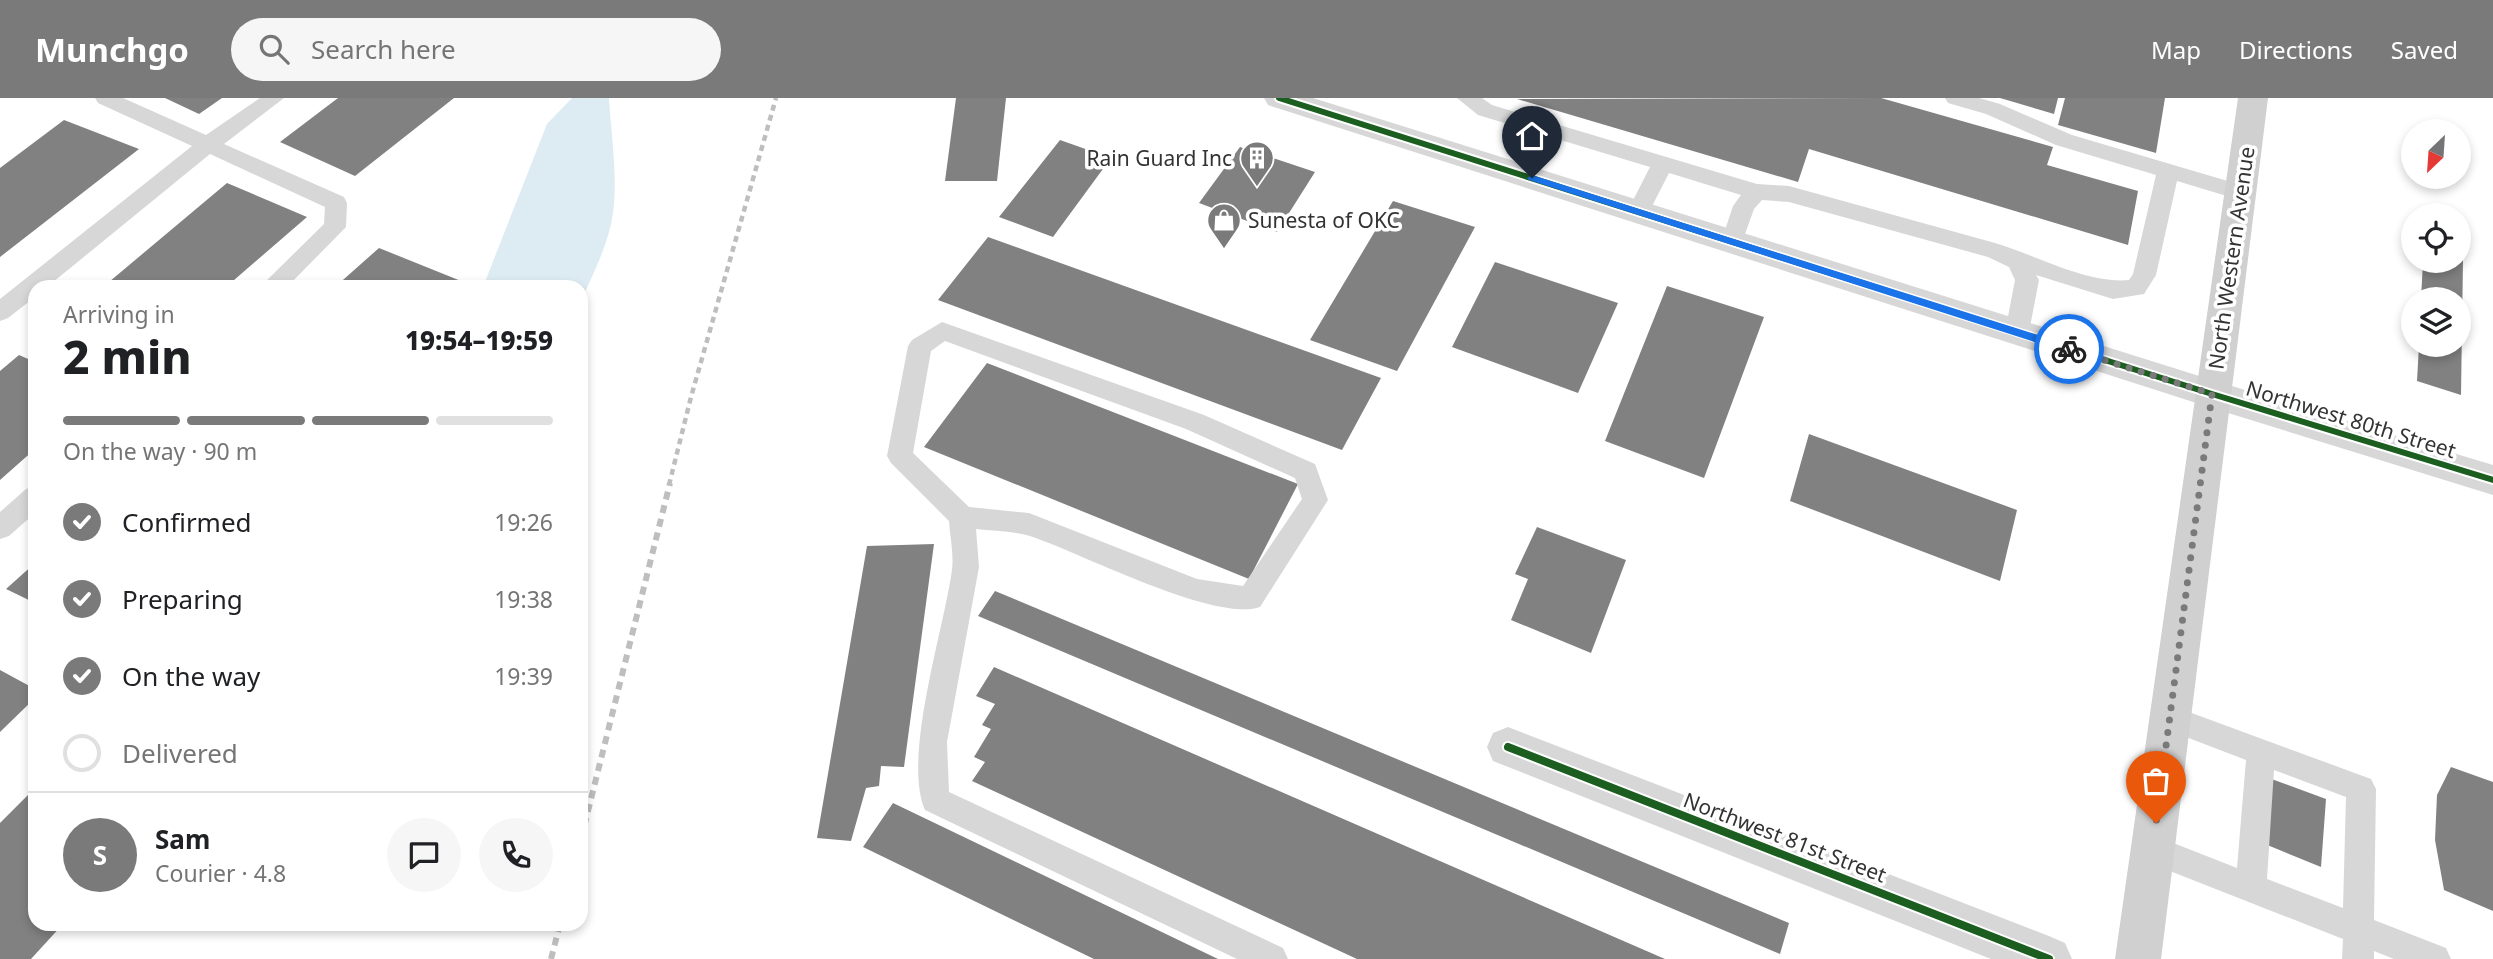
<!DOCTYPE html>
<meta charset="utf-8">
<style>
body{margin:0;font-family:"Noto Sans",sans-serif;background:#f6f6f6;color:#202124;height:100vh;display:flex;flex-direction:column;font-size:26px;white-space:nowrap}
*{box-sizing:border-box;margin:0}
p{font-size:23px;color:#757577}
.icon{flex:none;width:38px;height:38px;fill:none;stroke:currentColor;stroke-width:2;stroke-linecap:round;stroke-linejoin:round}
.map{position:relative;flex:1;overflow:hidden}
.drawer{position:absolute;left:28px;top:182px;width:560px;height:651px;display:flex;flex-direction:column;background:#fff;border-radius:21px;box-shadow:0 4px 10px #0003}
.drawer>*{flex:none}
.needle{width:46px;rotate:205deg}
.buttons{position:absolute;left:2401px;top:21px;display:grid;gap:14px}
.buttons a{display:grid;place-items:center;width:70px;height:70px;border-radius:50%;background:#fff;box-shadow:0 4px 10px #0003;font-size:35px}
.pin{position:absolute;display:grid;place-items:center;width:60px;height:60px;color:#fff;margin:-72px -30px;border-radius:50% 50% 50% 0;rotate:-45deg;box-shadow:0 0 7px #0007}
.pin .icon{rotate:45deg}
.courier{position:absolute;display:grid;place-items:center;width:70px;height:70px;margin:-35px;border:5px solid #1a73e8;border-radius:50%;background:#fff;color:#222;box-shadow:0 2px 9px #0007}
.summary em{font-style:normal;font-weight:800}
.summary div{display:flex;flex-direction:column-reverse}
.summary{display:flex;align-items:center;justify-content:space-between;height:119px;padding:0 35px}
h1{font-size:46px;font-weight:800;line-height:52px}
.bar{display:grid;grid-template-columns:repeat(4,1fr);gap:10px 7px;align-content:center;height:84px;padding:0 35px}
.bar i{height:9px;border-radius:5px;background:#e0e0e0}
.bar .current{background:#7a7a7a}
.bar p{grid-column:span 4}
.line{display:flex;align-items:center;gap:18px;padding:0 35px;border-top:2px solid #e0e0e0}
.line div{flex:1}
.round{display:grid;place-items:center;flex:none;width:74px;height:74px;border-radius:37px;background:#f6f6f6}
ol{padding:0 35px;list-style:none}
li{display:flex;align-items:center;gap:21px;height:77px}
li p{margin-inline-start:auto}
li .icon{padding:7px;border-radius:50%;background:#7a7a7a;color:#fff;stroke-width:4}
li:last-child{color:#757577}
li i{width:38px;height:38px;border:4px solid #e0e0e0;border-radius:50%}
header{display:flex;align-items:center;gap:42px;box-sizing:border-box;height:98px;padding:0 35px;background:#7a7a7a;color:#fff}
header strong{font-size:33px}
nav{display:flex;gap:38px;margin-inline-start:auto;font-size:24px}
.search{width:490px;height:63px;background:#f6f6f6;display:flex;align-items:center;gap:18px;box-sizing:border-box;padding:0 24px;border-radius:38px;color:#757577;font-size:26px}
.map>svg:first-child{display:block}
.water{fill:#ddebf3}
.building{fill:#818181}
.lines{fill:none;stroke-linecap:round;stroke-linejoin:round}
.service{fill:#d7d7d7;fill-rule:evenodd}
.minor{fill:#d7d7d7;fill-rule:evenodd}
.secondary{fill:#d0d0d0;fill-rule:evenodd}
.rail-far1{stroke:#bebebe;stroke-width:4.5;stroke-dasharray:6 4.5;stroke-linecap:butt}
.rail{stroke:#bebebe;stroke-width:6;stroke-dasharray:8 6;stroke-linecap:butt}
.cycleway-far1-casing{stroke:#fff;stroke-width:10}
.cycleway-casing{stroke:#fff;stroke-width:12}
.cycleway-far1{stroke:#1b5e20;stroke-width:6}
.cycleway{stroke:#1b5e20;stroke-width:8}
.route{fill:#1a73e8}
.done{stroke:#7a7a7a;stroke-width:7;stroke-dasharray:0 12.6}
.labels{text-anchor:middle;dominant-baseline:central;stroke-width:7;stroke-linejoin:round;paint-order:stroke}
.poi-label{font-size:21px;fill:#333;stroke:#fff;text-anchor:end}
.street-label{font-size:21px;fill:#333;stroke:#fff}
</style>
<header>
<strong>Munchgo</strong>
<div class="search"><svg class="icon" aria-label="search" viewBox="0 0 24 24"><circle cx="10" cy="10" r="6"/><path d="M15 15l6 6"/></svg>Search here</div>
<nav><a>Map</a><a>Directions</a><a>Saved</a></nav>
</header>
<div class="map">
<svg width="2493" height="861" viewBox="0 0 2493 861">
<rect width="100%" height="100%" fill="#fff"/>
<!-- water -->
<path class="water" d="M572,0H609C611,37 618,78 613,115C609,145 593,176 581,203V189H483L547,26Z"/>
<!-- building -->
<path class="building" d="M165,0H222L199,16Z
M338,0H454L355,78L280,44Z
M956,0H1006L997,83H945Z
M1881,0L2053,49L2047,67L2138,93L2128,147L1809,51L1798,84L1517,1Z
M2000,0H2058L2054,16Z
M2065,0H2165L2156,55L2058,27Z
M64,22L139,51L0,159V70Z
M1060,42L1111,60L1053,139L999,119Z
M1240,49L1315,74L1277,134L1199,105Z
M227,85L307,119L226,189H103Z
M1393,103L1475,129L1397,273L1310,242Z
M988,139L1381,280L1342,352L938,202Z
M379,150L461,183L456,189H335Z
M2459,161L2463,162L2461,297L2417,283L2419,247H2459V201H2421L2423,163Z
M1495,164L1618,205L1578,295L1452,249Z
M1667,188L1764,219L1704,380L1605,343Z
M19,257L35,264V351L0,382V273Z
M987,265L1298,386L1249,481L924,349Z
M1809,336L2017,412L2000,483L1790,403Z
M1537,429L1626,462L1591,555L1511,522L1528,481L1515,476Z
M934,446L904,669L881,668L879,688L866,690L851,743L817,740L867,448Z
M35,465V505L6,491Z
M995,493L1789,825L1780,856L978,518Z
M994,569L1665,861H1357L972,683L985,664L974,659L991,631L982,627L995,606L976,598Z
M0,572L35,591V600L0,634Z
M2451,669L2493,684V813L2444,792L2435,742L2437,697Z
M2266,679L2326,701L2321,769L2260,744Z
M35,690V826H63L31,861H0V725Z
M893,705L1218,861H1094L863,749Z"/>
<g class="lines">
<!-- service -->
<path class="service" d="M95,0H123L206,37L260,0H284L224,46L344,99L347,105L346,129L287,189H260L324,126L325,109L210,56L47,189H35V199L8,220L0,223V201L192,48L98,5Z
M1457,0H1482L1492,7L1757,86L1789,88L1995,145C2036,157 2086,186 2129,182L2133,176L2156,77L2056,47L1986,16L1948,5L1945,0H1979L2000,6L2072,37L2248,89L2251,94L2248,99L2240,102L2177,83L2156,177L2144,196L2113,201L2036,177L2039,182L2029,234L2025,240L2017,243L2009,240L2005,234L2015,182L2009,169L1988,159L1789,104L1762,102L1754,111L1740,150L1732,152L1724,150L1721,144L1733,108L1741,97L1669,75L1646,120L1638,122L1630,120L1627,114L1650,69L1478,17Z
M942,224L1204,317L1315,366L1328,402L1260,509C1215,525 1079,454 1030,438C1013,433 993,433 976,431L979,469L947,644L949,694L1283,850L1288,861H1237L925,712C902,660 944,531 952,472C954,456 950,439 949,423L891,365L887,358L908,248L912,242ZM945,243L1186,331L1295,380L1302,401L1243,488L1197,481L1029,415L969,409L913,355L931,253Z
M35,388V415L9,438L0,441V414L26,391Z
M2170,607L2371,681L2376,691L2374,822L2446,850L2451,861H2394L2374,853V861H2342L2343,841L2142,762L2138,752L2142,742L2153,737L2237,770L2246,662L2160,629L2156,620L2160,611ZM2274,672L2346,699L2343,810L2267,781Z"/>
<!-- minor -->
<path class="minor" d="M1264,0H1313L2212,282L2493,367V397L2212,310L1268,7Z
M1508,629L2049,838L2065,845L2072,861H1991L1493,663L1487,649L1493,635Z"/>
<!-- secondary -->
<path class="secondary" d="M2238,0H2268L2161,861H2115Z"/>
<!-- rail-far1 -->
<path class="rail-far1" d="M669,387L691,299L776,0"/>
<!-- rail -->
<path class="rail" d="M581,741L670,385
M551,861L560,826"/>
<!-- cycleway-far1 casing -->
<g class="cycleway-far1-casing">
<path id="cycleway-far1" d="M1279,0L2212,296L2493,382"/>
</g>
<!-- cycleway casing -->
<g class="cycleway-casing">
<path id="cycleway" d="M1508,649L2049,861"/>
</g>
<!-- cycleway-far1 -->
<use href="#cycleway-far1" class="cycleway-far1"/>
<!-- cycleway -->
<use href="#cycleway" class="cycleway"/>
</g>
<!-- route -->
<path class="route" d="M1532,77L2073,248L2074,251L2069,255L1529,82L1527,80Z"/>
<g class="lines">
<!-- done -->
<path class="done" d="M2069,251L2212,296L2156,725"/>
</g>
<!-- icons -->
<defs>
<g id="building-pin" transform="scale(1.75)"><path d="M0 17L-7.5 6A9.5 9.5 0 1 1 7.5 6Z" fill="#7a7a7a" stroke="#fff"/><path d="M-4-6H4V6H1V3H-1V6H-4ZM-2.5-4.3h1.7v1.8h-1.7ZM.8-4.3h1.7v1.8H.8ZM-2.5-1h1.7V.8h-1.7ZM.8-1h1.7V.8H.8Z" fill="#fff"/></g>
<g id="shop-pin" transform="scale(1.75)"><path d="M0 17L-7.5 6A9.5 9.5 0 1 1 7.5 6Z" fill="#7a7a7a" stroke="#fff"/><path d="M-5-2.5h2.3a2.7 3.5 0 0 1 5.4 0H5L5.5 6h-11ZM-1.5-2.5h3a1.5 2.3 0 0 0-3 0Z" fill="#fff"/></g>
</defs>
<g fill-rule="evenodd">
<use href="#building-pin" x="1257" y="60"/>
<use href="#shop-pin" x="1224" y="122"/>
</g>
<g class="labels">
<!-- poi labels -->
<g class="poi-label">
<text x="1232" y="60">Rain Guard Inc</text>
<text x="1248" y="122" text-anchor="start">Sunesta of OKC</text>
</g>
<!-- street labels -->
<g class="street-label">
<text transform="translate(2231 160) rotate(-82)">North Western Avenue</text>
<text transform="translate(2351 321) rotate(17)">Northwest 80th Street</text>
<text transform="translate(1785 739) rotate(21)">Northwest 81st Street</text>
</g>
</g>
</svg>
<div class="buttons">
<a><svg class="needle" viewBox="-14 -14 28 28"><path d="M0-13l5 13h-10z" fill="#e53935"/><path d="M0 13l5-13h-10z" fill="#757577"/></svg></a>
<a><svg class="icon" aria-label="locate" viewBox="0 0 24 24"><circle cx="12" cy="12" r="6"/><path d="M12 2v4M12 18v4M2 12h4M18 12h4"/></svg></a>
<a><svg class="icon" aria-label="layers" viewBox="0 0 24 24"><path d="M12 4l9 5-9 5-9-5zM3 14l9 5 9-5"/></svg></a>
</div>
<div class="pin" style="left:2156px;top:725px;background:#ea580c"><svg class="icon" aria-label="bag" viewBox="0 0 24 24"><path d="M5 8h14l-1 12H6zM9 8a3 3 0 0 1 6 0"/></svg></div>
<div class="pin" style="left:1532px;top:80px;background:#1f2937"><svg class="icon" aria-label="home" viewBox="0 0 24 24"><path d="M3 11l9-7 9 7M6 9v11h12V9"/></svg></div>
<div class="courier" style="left:2069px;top:251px"><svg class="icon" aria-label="bike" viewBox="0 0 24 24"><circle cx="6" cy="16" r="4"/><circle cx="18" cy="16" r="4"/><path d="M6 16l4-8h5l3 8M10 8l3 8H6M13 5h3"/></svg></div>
<section class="drawer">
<div class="summary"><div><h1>2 min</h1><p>Arriving in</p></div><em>19:54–19:59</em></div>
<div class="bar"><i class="current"></i><i class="current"></i><i class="current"></i><i></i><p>On the way · 90 m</p></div>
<ol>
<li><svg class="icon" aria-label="check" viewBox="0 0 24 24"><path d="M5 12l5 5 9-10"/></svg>Confirmed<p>19:26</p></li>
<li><svg class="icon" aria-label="check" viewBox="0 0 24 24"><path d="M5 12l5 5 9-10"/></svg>Preparing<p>19:38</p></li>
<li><svg class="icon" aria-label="check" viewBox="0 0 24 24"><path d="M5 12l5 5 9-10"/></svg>On the way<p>19:39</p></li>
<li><i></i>Delivered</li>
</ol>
<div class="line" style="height:126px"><b class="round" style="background:#7a7a7a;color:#fff">S</b><div><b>Sam</b><p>Courier · 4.8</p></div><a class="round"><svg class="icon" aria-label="chat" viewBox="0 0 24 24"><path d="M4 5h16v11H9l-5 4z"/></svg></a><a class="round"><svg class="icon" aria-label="phone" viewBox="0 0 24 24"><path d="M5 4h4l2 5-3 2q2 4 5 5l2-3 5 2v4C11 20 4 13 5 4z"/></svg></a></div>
</section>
</div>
